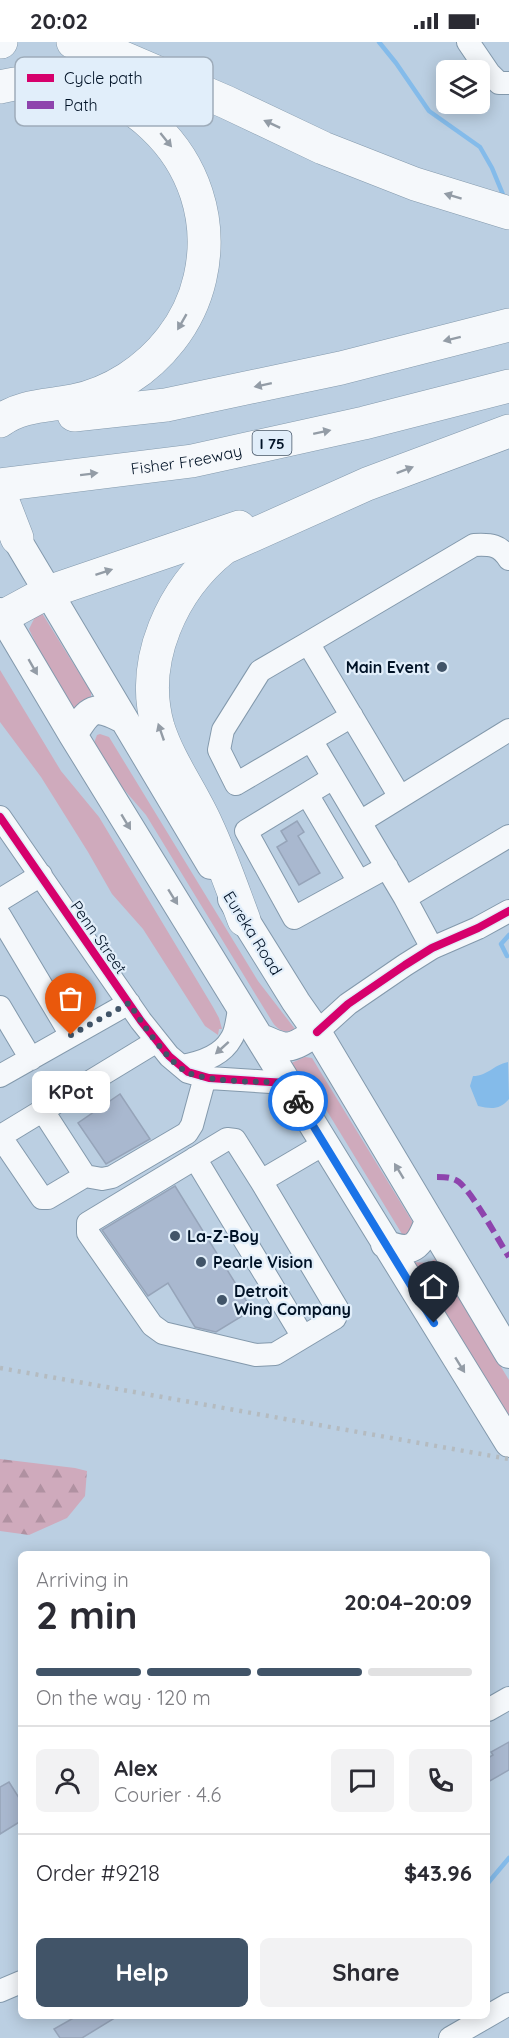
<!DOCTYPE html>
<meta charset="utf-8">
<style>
body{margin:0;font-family:Quicksand,sans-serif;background:#f2f2f3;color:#2b2b33;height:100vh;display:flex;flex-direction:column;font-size:22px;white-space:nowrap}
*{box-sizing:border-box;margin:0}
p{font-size:20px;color:#7c7c81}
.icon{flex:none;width:33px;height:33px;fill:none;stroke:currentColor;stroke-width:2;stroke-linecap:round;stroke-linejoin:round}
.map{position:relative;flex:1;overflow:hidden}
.sheet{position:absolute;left:18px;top:1509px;width:472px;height:468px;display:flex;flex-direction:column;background:#fff;border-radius:9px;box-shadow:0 3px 15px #0003}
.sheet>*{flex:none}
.controls{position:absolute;left:436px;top:18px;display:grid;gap:12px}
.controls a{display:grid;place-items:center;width:54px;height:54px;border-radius:9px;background:#fff;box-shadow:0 3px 15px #0003;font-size:30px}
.pin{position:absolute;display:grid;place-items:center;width:51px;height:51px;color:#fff;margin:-62px -26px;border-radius:50% 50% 50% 0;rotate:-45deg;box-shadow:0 0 6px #0007}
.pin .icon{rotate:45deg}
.courier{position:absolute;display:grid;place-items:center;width:60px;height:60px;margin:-30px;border:4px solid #1a73e8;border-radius:50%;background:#fff;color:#222;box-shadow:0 2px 8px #0007}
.bubble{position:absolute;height:42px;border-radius:9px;background:#fff;box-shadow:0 3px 15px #0003;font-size:20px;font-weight:700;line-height:42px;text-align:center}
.head em{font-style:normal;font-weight:700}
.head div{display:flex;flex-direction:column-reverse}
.head{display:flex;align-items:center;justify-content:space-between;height:102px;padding:0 18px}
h1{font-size:39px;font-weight:700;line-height:45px}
.bar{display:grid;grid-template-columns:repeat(4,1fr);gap:9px 6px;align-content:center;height:72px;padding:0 18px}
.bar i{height:8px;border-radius:4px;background:#e1e1e2}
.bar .selected{background:#415468}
.bar p{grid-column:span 4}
.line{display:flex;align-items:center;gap:15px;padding:0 18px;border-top:2px solid #e1e1e2}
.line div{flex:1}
.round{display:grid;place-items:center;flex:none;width:63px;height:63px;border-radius:9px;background:#f2f2f3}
.cta{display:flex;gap:12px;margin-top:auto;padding:12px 18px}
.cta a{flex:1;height:69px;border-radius:9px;background:#415468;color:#fff;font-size:24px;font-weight:700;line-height:69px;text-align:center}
.cta a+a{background:#f2f2f3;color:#2b2b33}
.status{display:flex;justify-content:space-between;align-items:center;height:42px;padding:0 30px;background:#fff;direction:ltr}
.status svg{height:16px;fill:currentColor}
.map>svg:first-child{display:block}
.green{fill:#cfaabc}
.forest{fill:url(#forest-firs)}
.water{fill:#84bbea}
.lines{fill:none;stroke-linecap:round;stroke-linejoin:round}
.stream{stroke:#84bbea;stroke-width:4.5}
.building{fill:#a9b8cf;stroke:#96a4b9;stroke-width:1.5}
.minor-casing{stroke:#8399ac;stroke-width:24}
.major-casing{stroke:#8399ac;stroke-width:30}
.highway-casing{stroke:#8399ac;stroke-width:34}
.minor{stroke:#f5f8fb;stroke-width:22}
.major{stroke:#f5f8fb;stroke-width:28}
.highway{stroke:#f5f8fb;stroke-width:33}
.rail{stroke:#b4bbc0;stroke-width:4.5;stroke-dasharray:3 6;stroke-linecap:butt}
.quiet{stroke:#8e44ad;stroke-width:6;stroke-dasharray:12 6;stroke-linecap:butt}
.cycleway-casing{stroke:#e1eefa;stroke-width:11}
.cycleway{stroke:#d6006c;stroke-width:8}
.oneway{fill:#939ca6}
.done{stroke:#415468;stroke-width:6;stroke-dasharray:0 10.8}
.route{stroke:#1a73e8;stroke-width:8}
.poi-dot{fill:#415468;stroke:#e1eefa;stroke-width:2}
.labels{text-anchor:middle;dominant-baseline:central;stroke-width:4.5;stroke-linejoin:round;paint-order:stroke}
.shield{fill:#e1eefa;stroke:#445466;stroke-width:1.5}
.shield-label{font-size:15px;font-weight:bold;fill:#001226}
.street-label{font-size:16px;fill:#001226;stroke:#e1eefa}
.poi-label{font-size:16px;font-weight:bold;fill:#001226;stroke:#e1eefa;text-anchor:start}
.key{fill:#e1eefa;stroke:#9eacba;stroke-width:1.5}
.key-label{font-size:16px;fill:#001226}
</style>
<div class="status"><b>20:02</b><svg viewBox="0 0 49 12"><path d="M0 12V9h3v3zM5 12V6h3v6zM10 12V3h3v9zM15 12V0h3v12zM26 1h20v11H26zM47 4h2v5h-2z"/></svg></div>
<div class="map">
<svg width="509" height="1996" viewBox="0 0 509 1996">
<defs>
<pattern id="forest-firs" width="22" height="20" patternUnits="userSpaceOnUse" patternTransform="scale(1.5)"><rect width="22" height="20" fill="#cfaabc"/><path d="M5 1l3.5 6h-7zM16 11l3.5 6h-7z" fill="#b091a1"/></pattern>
</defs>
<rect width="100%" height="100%" fill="#bbcfe2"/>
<!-- green -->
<path class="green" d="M40,568L91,650V655L82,659L76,666L73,667L48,627L29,587L38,569Z
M0,628L61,729L99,775L213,965L219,976L222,987H219L218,993L205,984L143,887L112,852L88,810L41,735L0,680Z
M100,692L109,695L258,939L295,987C286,992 279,989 273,981L146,773L114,736L94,701L97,693Z
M305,1015L312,1016L415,1184L416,1189L404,1194L402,1192L319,1056L289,1022Z
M435,1217L509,1338V1377L413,1220L428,1221Z"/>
<!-- forest -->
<path class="forest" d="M0,1417L75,1426L87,1429L85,1454L67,1476L29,1493L0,1489Z"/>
<!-- water -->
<path class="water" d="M508,1020L509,1057C500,1068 491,1067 478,1064L470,1044L473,1034C488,1034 493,1023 508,1020Z"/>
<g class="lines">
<!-- stream -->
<path class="stream" d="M379,0L396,21L429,69L480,105L492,126L504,155
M507,914L501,902L509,893
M488,1841L509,1816"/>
</g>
<!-- building -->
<path class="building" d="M297,779L304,790L298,794L320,831L299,843L277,805L287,799L281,789Z
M120,1052L150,1097L106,1122L78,1081Z
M175,1144L252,1268L216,1290L195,1285L168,1241L148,1254L102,1188Z
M509,1700V1728L488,1740V1716L493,1713L491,1710Z
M9,1740L21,1759V1779L0,1792V1745Z
M77,1974H118L82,1996H60L54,1987Z"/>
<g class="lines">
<!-- minor casing -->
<g class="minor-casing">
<path id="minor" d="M468,0L489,31L499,41H509
M308,601L260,629L223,688L219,708L236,742L352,674
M311,698L405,856L432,906
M333,736L246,789L294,876L387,825
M307,752L359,840
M400,755L308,601L474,503C491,502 500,503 509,517
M0,775L141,979L169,1014L188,1030L209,1036L287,1041
M360,780L509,688
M405,856L509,794
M0,858L41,833
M0,874L71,993
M0,965L31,1017
M317,990L348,962L405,923L432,906L478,886L509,869
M157,999L4,1092L2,1097L42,1156H48L85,1134L102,1137L112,1135L187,1091L192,1083L205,1035
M181,1024C199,1021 221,1015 231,997C237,989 237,974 240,964
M0,1034L129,961
M43,1069L85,1134
M195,1116L303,1295
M261,1139L338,1268L335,1276L275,1312L256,1313L163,1291L152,1283L88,1191V1181L227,1097L235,1098L261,1139L324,1102
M488,1668L509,1656
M0,1949L21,1940
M450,1996L509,1962"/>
</g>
<!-- major casing -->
<g class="major-casing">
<path id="major" d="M4,476L211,823
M0,570L73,693L509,1401
M73,693C90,666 93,662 123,677
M232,857L296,960L317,990L509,1312
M259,995C289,1009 289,1008 317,990
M385,1202C413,1213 419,1205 429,1179"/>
</g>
<!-- highway casing -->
<g class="highway-casing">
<g id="highway">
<path d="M0,0H1"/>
<path d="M73,0L98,5L226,60L323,106L415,142L509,171"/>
<path d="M0,45C116,15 227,117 200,236C195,258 185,279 171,297C147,328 112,351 73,359C48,364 21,363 0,379"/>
<path d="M74,373L166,363L341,326L509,283"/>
<path id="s1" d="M0,443L192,419L364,381L509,344"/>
<path d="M0,452L17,496"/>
<path d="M0,576L48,550L239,485"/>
<path d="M244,878C232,846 221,814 207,784C192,750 169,720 158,685C139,619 172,547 224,506L367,442L509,389"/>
</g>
</g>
<!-- minor -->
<use href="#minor" class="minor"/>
<!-- major -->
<use href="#major" class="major"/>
<!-- highway -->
<use href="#highway" class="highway"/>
<!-- rail -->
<path class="rail" d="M0,1326L509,1417"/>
<!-- quiet -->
<path class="quiet" d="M437,1135C445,1135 452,1135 459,1140C474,1153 497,1196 509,1215"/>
<!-- cycleway casing -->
<g class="cycleway-casing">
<path id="cycleway" d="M0,775L141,979L169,1014L188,1030L209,1036L287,1041
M317,990L348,962L405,923L432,906L478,886L509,869"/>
</g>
<!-- cycleway -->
<use href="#cycleway" class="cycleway"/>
</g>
<!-- one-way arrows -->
<defs><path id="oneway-solid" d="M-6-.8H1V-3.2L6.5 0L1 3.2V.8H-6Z" transform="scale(1.5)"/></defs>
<g class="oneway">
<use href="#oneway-solid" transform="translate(272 82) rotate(-155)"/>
<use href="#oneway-solid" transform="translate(166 98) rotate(51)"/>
<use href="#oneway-solid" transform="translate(453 154) rotate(-163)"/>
<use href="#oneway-solid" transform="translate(182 280) rotate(120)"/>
<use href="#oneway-solid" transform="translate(452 297) rotate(166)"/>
<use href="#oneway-solid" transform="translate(263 343) rotate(168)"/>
<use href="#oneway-solid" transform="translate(322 390) rotate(-12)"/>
<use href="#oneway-solid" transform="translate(405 428) rotate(-21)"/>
<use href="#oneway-solid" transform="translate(89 432) rotate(-7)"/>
<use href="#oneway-solid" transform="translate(104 530) rotate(-18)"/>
<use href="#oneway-solid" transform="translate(33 625) rotate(60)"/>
<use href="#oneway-solid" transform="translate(161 690) rotate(-109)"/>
<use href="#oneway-solid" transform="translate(126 780) rotate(59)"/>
<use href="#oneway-solid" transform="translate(173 855) rotate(58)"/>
<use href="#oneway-solid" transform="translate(222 1006) rotate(138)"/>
<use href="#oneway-solid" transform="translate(399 1129) rotate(-121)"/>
<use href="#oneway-solid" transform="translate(460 1323) rotate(58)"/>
</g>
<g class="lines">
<!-- done -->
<path class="done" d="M71,993L129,961C141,979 169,1023 189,1031C214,1041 259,1039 287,1041L298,1059"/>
<!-- route -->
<path class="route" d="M298,1059L434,1281"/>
</g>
<!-- markers -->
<g class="poi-dot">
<circle cx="442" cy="625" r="6"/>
<circle cx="175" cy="1194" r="6"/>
<circle cx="201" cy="1220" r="6"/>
<circle cx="222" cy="1258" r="6"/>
</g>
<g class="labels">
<!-- shield labels -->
<rect class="shield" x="252.5" y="389" width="39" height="24" rx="4.5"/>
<g class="shield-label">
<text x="272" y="401">I 75</text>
</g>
<!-- street labels -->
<g class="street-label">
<text stroke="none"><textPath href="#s1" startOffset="188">Fisher Freeway</textPath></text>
<text transform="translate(253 891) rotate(58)">Eureka Road</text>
<text transform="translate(99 895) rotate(55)">Penn Street</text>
</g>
<!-- poi labels -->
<g class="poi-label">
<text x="430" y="625" text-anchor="end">Main Event</text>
<text x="187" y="1194">La-Z-Boy</text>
<text x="213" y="1220">Pearle Vision</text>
<text x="234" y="1249">Detroit<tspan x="234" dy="18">Wing Company</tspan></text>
</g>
</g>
<!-- legend -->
<rect x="15" y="15" width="198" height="69" rx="9" class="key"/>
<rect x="27" y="32" width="27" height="8" fill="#d6006c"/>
<rect x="27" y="59" width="27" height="8" fill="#8e44ad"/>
<g class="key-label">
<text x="64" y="42">Cycle path</text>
<text x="64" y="69">Path</text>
</g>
</svg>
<div class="controls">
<a><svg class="icon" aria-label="layers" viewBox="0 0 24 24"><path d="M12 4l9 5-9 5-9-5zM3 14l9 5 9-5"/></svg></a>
</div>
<div class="pin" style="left:71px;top:993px;background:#ea580c"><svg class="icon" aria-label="bag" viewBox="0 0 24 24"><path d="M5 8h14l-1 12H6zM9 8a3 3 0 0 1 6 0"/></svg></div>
<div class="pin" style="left:434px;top:1281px;background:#1f2937"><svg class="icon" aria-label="home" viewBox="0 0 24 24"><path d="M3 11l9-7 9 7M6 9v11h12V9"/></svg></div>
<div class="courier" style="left:298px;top:1059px"><svg class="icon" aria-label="bike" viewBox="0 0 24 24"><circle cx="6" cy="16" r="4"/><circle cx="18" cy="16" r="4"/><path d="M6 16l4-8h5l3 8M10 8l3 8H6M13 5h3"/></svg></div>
<div class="bubble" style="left:32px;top:1029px;width:78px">KPot</div>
<section class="sheet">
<div class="head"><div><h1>2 min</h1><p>Arriving in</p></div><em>20:04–20:09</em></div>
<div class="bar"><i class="selected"></i><i class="selected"></i><i class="selected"></i><i></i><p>On the way · 120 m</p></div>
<div class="line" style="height:108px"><a class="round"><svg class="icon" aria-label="person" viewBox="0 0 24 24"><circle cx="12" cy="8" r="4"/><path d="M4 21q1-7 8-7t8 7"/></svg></a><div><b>Alex</b><p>Courier · 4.6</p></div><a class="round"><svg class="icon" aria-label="chat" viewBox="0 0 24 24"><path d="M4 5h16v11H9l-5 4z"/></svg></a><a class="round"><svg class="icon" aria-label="phone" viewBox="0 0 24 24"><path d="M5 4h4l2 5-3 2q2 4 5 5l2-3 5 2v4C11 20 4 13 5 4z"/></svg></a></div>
<div class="line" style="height:78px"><div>Order #9218</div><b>$43.96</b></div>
<div class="cta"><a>Help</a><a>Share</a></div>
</section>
</div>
